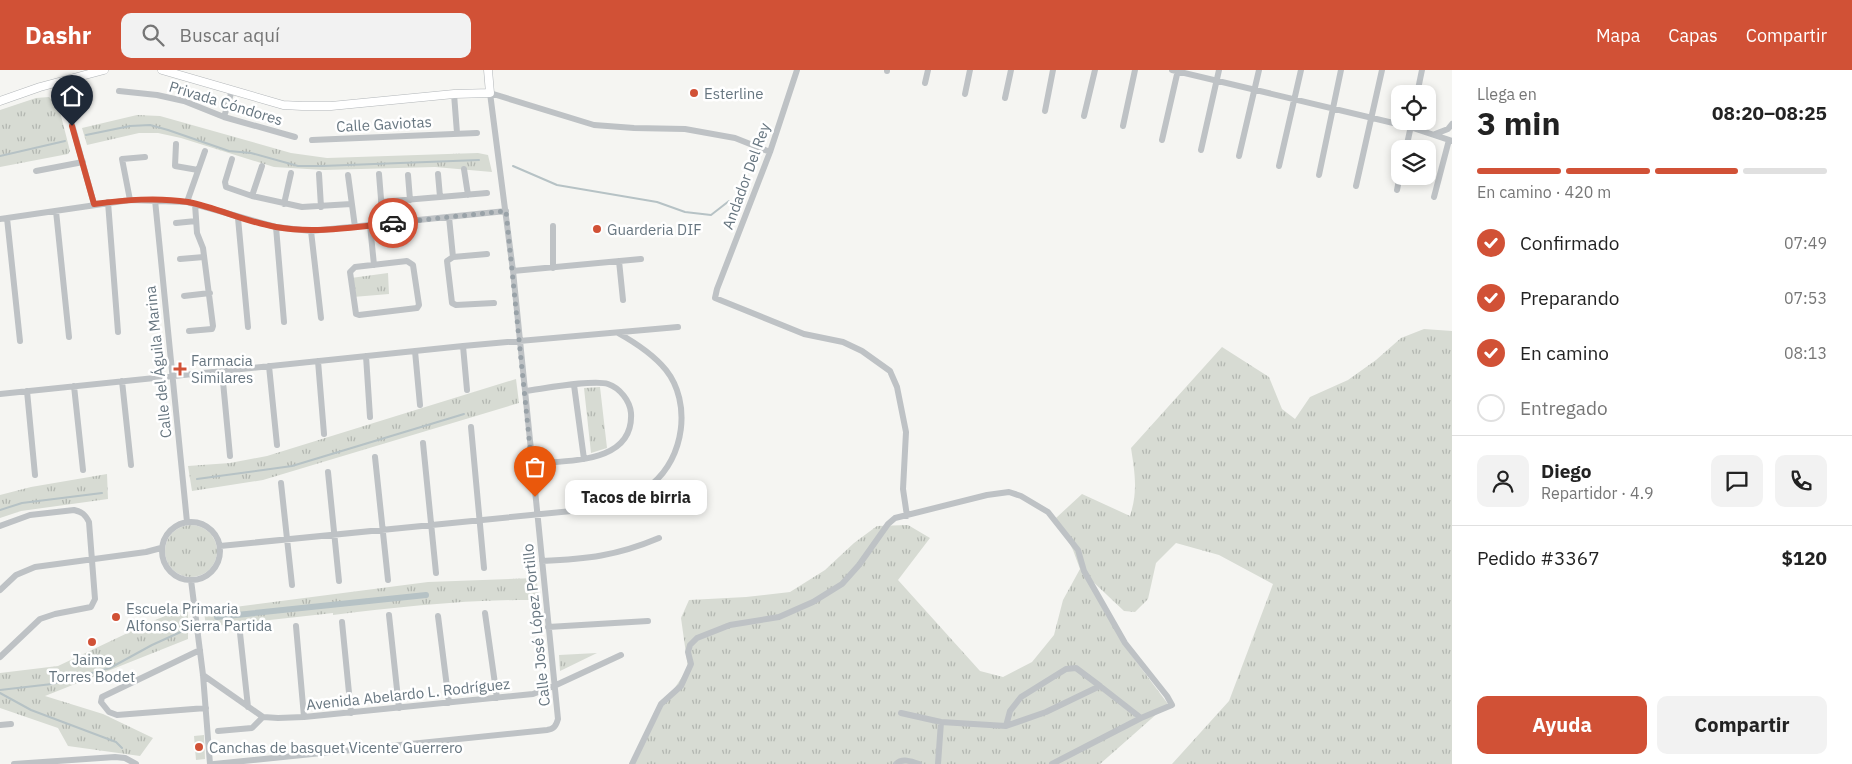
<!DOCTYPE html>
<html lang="es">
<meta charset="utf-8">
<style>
body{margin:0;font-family:"IBM Plex Sans",sans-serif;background:#f2f2f2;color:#222;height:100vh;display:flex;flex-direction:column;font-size:19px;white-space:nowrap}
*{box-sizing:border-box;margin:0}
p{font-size:16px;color:#767676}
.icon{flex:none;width:28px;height:28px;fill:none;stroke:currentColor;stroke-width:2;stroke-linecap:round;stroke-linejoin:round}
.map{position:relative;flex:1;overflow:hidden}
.sheet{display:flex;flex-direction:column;background:#fff;width:400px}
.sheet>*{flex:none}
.fabs{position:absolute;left:1391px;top:15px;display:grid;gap:10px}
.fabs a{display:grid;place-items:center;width:45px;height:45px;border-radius:10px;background:#fff;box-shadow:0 2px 8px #0003;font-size:25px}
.pin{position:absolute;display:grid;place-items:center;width:42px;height:42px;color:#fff;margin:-51px -21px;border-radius:50% 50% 50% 0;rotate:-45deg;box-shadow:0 0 5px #0007}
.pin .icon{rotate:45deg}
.courier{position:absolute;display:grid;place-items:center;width:50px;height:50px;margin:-25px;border:4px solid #d15136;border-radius:50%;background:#fff;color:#222;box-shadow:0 1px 6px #0007}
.bubble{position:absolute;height:35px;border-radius:10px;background:#fff;box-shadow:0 2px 8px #0003;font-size:16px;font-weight:800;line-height:35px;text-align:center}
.overview em{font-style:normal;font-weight:800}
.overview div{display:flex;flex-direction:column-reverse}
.overview{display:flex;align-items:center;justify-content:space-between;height:85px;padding:0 25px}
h1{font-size:32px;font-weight:800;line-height:38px}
.bar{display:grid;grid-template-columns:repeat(4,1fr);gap:8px 5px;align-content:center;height:60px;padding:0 25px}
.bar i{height:6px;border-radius:4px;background:#e0e0e0}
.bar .selected{background:#d15136}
.bar p{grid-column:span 4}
.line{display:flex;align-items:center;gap:12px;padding:0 25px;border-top:1px solid #e0e0e0}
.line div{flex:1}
.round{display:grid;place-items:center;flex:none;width:52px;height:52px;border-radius:10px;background:#f2f2f2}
ol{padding:0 25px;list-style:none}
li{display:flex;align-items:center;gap:15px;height:55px}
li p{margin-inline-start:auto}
li .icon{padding:5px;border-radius:50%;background:#d15136;color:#fff;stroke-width:4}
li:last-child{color:#767676}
li i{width:28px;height:28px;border:2px solid #e0e0e0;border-radius:50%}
.cta{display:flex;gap:10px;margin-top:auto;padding:10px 25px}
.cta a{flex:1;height:58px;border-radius:10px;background:#d15136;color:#fff;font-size:20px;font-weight:800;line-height:58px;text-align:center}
.cta a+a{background:#f2f2f2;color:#222}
header{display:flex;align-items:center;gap:30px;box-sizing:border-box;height:70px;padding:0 25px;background:#d15136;color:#fff}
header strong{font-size:24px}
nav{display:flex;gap:28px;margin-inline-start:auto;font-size:18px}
.search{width:350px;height:45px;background:#f2f2f2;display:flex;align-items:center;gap:12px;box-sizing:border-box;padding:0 18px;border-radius:10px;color:#767676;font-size:19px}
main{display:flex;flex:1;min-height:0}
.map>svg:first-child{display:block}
.grass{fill:url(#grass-tufts)}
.pitch{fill:#d7dbd3}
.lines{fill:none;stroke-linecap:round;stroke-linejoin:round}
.stream{stroke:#b6c2c5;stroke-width:2}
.canal{stroke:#b6c2c5;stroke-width:6}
.major-casing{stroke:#b2b6b9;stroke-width:9}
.minor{stroke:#bec2c5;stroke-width:6}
.major{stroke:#fff;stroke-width:8}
.done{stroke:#99a2a8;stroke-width:5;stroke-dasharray:0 9}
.route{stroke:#d15136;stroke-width:6}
.poi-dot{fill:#d15136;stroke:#fff;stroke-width:2}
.labels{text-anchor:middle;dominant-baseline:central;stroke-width:5;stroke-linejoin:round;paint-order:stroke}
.poi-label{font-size:15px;fill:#677680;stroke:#fff;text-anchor:start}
.street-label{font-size:15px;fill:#677680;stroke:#fff}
</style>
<header>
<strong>Dashr</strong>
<div class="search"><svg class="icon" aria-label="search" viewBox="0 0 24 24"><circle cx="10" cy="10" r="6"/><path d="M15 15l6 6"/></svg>Buscar aquí</div>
<nav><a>Mapa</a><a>Capas</a><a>Compartir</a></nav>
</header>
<main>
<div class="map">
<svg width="1452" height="694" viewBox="0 0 1452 694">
<defs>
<pattern id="grass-tufts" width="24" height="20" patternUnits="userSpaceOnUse" patternTransform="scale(1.25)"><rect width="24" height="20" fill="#d7dbd3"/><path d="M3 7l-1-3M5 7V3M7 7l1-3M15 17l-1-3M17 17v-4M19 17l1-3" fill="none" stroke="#b2b6b0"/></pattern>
</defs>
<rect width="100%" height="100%" fill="#f5f5f2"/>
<!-- grass -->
<path class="grass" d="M49,27L59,38L70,81L68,84L0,97V40L36,28Z
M137,45L160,46L291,83L327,88L478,83L488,85L492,102L435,97L324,100L274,97L181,68L158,63H139L87,75L82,58Z
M388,203L389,224L353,227L351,208Z
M1424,259L1452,261V694H1172L1229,631L1273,514L1219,485L1176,473L1156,493L1148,529L1135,542L1124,541L1090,509L1123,574L1168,634L1100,694H633L664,634L688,598L681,548L689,530L746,527L790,522L825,500L854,473L877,456L908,455L930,468L898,510L980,601L1003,607L1032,592L1054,565L1063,530L1080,499L1073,480L1056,448L1082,424L1130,446C1138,421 1135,404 1131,378L1222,277L1269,307L1282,339L1295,349L1310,327L1348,310L1376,290L1401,268Z
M516,309L519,333L263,410L192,421L188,396L230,393L267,386Z
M600,317L607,378L591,383L584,318Z
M107,404L108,429L21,441L0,448V425L31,417Z
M165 481a26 26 0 1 1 52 0a26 26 0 1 1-52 0Z
M536,508L540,530C470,529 401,537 333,545V543L206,557L204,541L428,512Z
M188,537V569L45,626L103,644L153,668L140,686L68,676L58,658L0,638V603L58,596L155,550Z
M597,583L560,601L559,585Z"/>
<!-- pitch -->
<path class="pitch" d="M204,665L205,689L196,690L194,666Z"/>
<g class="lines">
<!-- stream -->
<path class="stream" d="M86,65L130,56L150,55L168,60L229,81L251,83L298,96H322L479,90
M0,86L65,71
M513,96L557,115L657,132L685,142L711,145L729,131
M197,409L292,396L464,344
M0,440L22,433L102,423
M0,620L52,614L110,598L152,575L185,560
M0,623L31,640L116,672L122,678"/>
<!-- canal -->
<path class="canal" d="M217,547L426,525"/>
<!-- major casing -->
<g class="major-casing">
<path id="major" d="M162,0L283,35L302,36H331L454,24L490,23L488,0
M0,31L40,17L104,0"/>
</g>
<!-- minor -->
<path class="minor" d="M797,0L770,82L717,219L715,228L804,264L843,272L862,281L890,301L897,317L906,362L903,419L907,446
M1172,0L1410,57L1452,71
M887,1V0
M60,11L94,134
M925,13L928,0
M119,21L157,25L184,31L224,47L295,67
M454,24L457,63
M965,24L970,0
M1417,24L1422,0
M1005,28L1011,0
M1045,41L1053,0
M1084,46L1095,0
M224,47L232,20
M1123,56L1135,0
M1435,64L1448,59L1452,54
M312,70L477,63
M1162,70L1178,0
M176,74L175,96L198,100
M1406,79L1412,51
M1201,80L1219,0
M1239,86L1259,0
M232,89L225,112L226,117L252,126L302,137L351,134
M1279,96L1301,0
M464,99L468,125
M36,101L83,92
M319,104L321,137
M379,104L383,154
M438,104L440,127
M348,105L355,157
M408,105L410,130
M1319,105L1341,0
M1356,116L1382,0
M1397,120L1400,105
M252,126L262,96
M1434,127L1449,70
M130,130L122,89L145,87
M155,130L187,452
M108,132L118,262
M187,132L205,81
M381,132L487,123
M284,134L291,103
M56,141L69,267
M449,147L453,187
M7,148L20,271
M238,148L248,257
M0,149L130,130L187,132L276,157L311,161L506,141
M176,153L196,151
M370,155L374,195
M553,156V198
M276,157L284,252
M311,161L321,248
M487,184L453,187L447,191L452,233L456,235L494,233
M180,189L204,187
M407,191L413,195L419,235L417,238L359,245L356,244L350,202L355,197Z
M619,191L623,230
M513,201L641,189
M184,226L210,223
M189,261L212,259L213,256L203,178L197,163L195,134
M463,276L467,320
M415,281L420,335
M366,286L370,347
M318,291L324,364
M269,296L277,375
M222,301L230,386
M122,311L131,395
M574,315L584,389
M74,316L83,400
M27,321L35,405
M525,321C542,319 594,309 608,314C620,318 630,331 631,343C634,394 568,390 532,394
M0,324L463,276L678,257
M471,357L484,498
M423,373L436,503
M375,387L388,510
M328,402L339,511
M281,413L292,515
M162 481a29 29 0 1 1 58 0a29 29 0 1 1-58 0Z
M0,456L30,445L74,440C82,442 85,444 89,452L95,529L91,537L55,544L40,549L0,587
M220,476L592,439C614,434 634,428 652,414C684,388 692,333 666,300C653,284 636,273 618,263
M542,491C587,489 616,486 659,468
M191,510L203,605L210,694
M0,520L16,505L35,497L146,482L161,478
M485,543L497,628
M389,545L399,638
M438,546L449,633
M342,552L351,643
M296,556L304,647
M548,557L648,551
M240,563L248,637
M200,580L102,627L101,632L109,642L117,645L206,638
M203,605L263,647L278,648L304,647L533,624L554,616L621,585
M901,643L941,652L1006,656L1046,642L1100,616L1141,648
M0,655L11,654
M1006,656L1010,641L1021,627L1066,599L1076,598L1100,616
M218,661L252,658L263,647
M14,694L115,687L125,688L136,694
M214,694L547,660C554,659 556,656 558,649L513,201L490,23L594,55L634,58L685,59L735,68L770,82
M632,694L661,634L681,616L691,594L688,582L690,575L697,568L730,555L779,547L813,532L842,514L859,495L888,454L895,448L987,425L1009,422L1021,426L1048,442L1078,480L1084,501L1125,573L1167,626L1172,635L1141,648L1052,694
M896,694C902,688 911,691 919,694
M938,694L941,652"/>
<!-- major -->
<use href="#major" class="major"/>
</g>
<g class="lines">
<!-- done -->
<path class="done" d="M393,153L506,141L535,427"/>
<!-- route -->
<path class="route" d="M72,56L94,134C125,130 157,127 188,132C218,138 246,152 276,157C314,164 354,157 393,153"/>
</g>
<!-- markers -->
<g class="poi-dot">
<circle cx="694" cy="23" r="5"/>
<circle cx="597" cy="159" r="5"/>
<path d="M177.5 291.5h5v5h5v5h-5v5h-5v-5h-5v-5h5z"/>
<circle cx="116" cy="547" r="5"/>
<circle cx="92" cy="572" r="5"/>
<circle cx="199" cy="677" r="5"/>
</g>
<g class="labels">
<!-- poi labels -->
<g class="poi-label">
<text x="704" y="23">Esterline</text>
<text x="607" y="159">Guarderia DIF</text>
<text x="191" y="290">Farmacia<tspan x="191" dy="17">Similares</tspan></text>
<text x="126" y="538">Escuela Primaria<tspan x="126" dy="17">Alfonso Sierra Partida</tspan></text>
<text x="92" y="589" text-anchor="middle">Jaime<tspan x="92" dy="17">Torres Bodet</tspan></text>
<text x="209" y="677">Canchas de basquet Vicente Guerrero</text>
</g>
<!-- street labels -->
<g class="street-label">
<text transform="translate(226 33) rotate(17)">Privada Cóndores</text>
<text transform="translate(384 54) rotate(-3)">Calle Gaviotas</text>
<text transform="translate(746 106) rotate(-70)">Andador Del Rey</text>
<text transform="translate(158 292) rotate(-96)">Calle del Águila Marina</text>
<text transform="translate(536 555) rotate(-96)">Calle José López Portillo</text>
<text transform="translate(408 624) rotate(-6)">Avenida Abelardo L. Rodríguez</text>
</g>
</g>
</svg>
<div class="fabs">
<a><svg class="icon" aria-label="locate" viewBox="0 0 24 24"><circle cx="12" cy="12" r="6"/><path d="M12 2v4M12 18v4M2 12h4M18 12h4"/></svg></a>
<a><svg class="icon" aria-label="layers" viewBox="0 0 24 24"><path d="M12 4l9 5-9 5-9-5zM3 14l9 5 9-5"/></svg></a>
</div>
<div class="pin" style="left:535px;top:427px;background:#ea580c"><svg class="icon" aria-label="bag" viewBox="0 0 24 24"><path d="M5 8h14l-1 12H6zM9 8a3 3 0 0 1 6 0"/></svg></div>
<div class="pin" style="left:72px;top:56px;background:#1f2937"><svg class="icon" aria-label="home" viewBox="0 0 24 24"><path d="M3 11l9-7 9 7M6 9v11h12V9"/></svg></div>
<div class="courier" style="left:393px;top:153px"><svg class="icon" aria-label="car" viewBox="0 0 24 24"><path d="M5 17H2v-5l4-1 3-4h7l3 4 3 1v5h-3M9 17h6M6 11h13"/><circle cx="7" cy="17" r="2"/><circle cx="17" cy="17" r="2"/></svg></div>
<div class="bubble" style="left:565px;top:410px;width:142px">Tacos de birria</div>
</div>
<section class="sheet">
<div class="overview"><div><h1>3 min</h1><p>Llega en</p></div><em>08:20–08:25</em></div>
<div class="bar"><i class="selected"></i><i class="selected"></i><i class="selected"></i><i></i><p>En camino · 420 m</p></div>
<ol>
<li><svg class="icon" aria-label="check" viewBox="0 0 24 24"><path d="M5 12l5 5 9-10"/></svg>Confirmado<p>07:49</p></li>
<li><svg class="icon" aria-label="check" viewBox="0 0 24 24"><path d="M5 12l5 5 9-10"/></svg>Preparando<p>07:53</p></li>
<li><svg class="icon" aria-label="check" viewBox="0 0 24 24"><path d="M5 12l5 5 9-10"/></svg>En camino<p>08:13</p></li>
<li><i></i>Entregado</li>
</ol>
<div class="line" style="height:90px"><a class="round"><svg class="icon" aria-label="person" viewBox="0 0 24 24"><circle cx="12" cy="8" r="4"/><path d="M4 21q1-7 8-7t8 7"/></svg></a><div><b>Diego</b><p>Repartidor · 4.9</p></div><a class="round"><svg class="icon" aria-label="chat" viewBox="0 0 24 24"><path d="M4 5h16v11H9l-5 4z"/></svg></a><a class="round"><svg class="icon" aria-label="phone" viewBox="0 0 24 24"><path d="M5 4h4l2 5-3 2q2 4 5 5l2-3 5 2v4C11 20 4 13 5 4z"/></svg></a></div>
<div class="line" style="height:65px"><div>Pedido #3367</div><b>$120</b></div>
<div class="cta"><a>Ayuda</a><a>Compartir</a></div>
</section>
</main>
